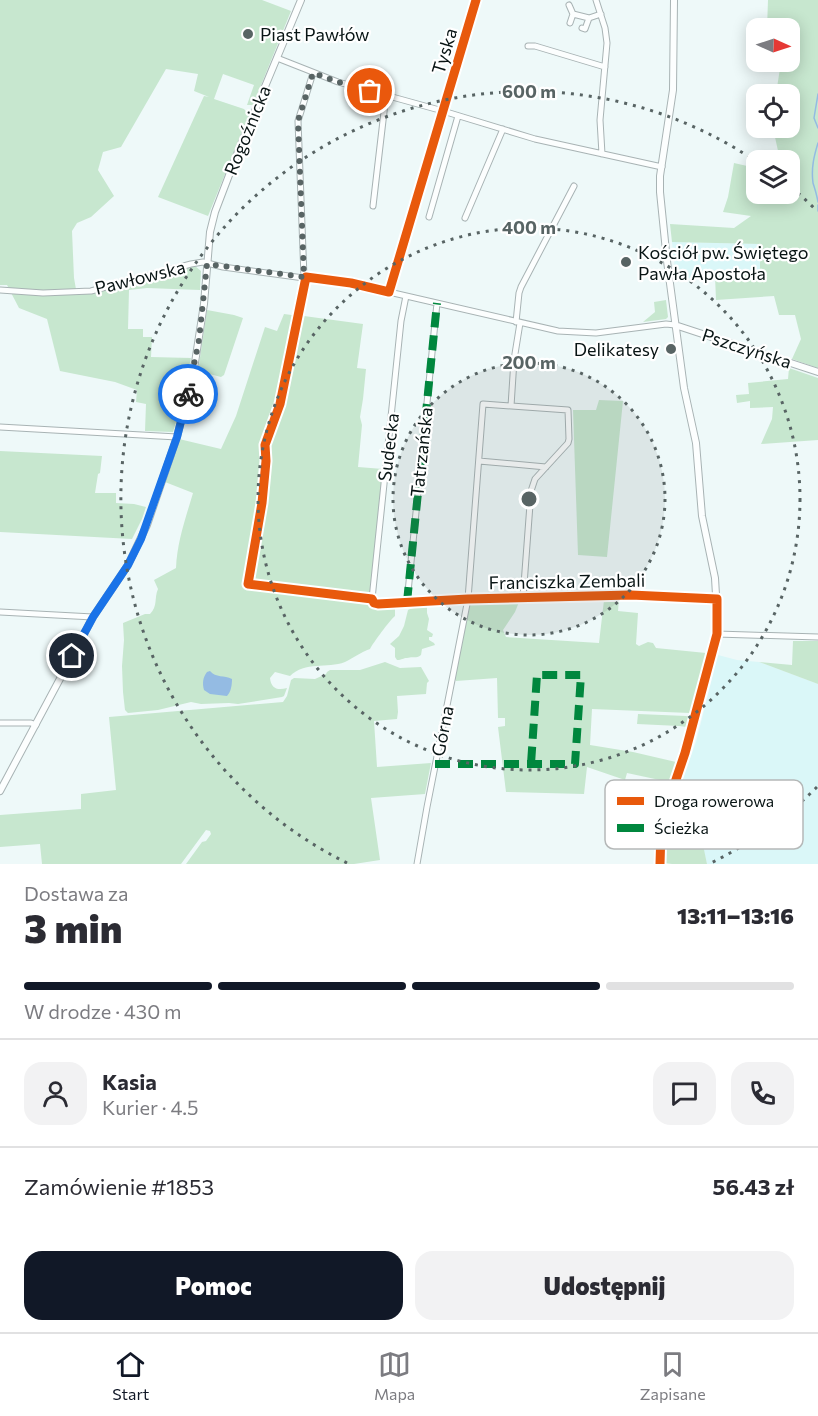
<!DOCTYPE html>
<html lang="pl">
<meta charset="utf-8">
<style>
body{margin:0;font-family:Commissioner,sans-serif;background:#f2f2f3;color:#2b2b33;height:100vh;display:flex;flex-direction:column;font-size:22px;white-space:nowrap}
*{box-sizing:border-box;margin:0}
p{font-size:20px;color:#7c7c81}
.icon{flex:none;width:33px;height:33px;fill:none;stroke:currentColor;stroke-width:2;stroke-linecap:round;stroke-linejoin:round}
.map{position:relative;height:864px;overflow:hidden}
.details{display:flex;flex-direction:column;background:#fff;flex:1}
.details>*{flex:none}
.needle{width:39px;rotate:93deg}
.controls{position:absolute;left:746px;top:18px;display:grid;gap:12px}
.controls a{display:grid;place-items:center;width:54px;height:54px;border-radius:12px;background:#fff;box-shadow:0 3px 15px #0003;font-size:30px}
.pin{position:absolute;display:grid;place-items:center;width:51px;height:51px;color:#fff;margin:-26px;border:3px solid #fff;border-radius:50%;box-shadow:0 2px 6px #0007}
.courier{position:absolute;display:grid;place-items:center;width:60px;height:60px;margin:-30px;border:4px solid #1a73e8;border-radius:50%;background:#fff;color:#222;box-shadow:0 2px 8px #0007}
.summary em{font-style:normal;font-weight:800}
.summary div{display:flex;flex-direction:column-reverse}
.summary{display:flex;align-items:center;justify-content:space-between;height:102px;padding:0 24px}
h1{font-size:39px;font-weight:800;line-height:45px}
.bar{display:grid;grid-template-columns:repeat(4,1fr);gap:9px 6px;align-content:center;height:72px;padding:0 24px}
.bar i{height:8px;border-radius:4px;background:#e1e1e2}
.bar .active{background:#111827}
.bar p{grid-column:span 4}
.line{display:flex;align-items:center;gap:15px;padding:0 24px;border-top:2px solid #e1e1e2}
.line div{flex:1}
.round{display:grid;place-items:center;flex:none;width:63px;height:63px;border-radius:18px;background:#f2f2f3}
.action{display:flex;gap:12px;margin-top:auto;padding:12px 24px}
.action a{flex:1;height:69px;border-radius:18px;background:#111827;color:#fff;font-size:24px;font-weight:800;line-height:69px;text-align:center}
.action a+a{background:#f2f2f3;color:#2b2b33}
.menu{display:flex;justify-content:space-around;align-items:center;height:84px;border-top:2px solid #e1e1e2;background:#fff;font-size:16px;color:#7c7c81}
.menu a{display:grid;justify-items:center;gap:3px}
.menu .active{color:#111827}
.map>svg:first-child{display:block}
.built{fill:#daf7f8}
.green{fill:#c7e7cf}
.water{fill:#94bbe3}
.lines{fill:none;stroke-linecap:round;stroke-linejoin:round}
.stream{stroke:#94bbe3;stroke-width:1.5}
.minor-casing{stroke:#a8b3b4;stroke-width:7}
.tertiary-casing{stroke:#a8b3b4;stroke-width:8}
.minor{stroke:#fcfefe;stroke-width:5}
.tertiary{stroke:#fcfefe;stroke-width:6}
.quiet{stroke:#00873e;stroke-width:8;stroke-dasharray:15 8;stroke-linecap:butt}
.cycleway-casing{stroke:#fff;stroke-width:13}
.cycleway{stroke:#e8590c;stroke-width:9}
.done{stroke:#586464;stroke-width:6;stroke-dasharray:0 10.8}
.route{stroke:#1a73e8;stroke-width:8}
.ring{fill:none;stroke:#586464;stroke-width:3;stroke-dasharray:3 6}
.poi-dot{fill:#586464;stroke:#fff;stroke-width:2}
.labels{text-anchor:middle;dominant-baseline:central;stroke-width:4.5;stroke-linejoin:round;paint-order:stroke}
.poi-label{font-size:18px;fill:#081414;stroke:#fff;text-anchor:start}
.street-label{font-size:18px;fill:#081414;stroke:#fff}
.key{fill:#fff;stroke:#b5b8b8;stroke-width:1.5}
.key-label{font-size:16px;fill:#081414}
.centre{fill:#586464;stroke:#fff;stroke-width:3}
.ring-label{font-size:18px;text-anchor:middle;font-weight:bold;fill:#586464;stroke:#fff;stroke-width:4.5;stroke-linejoin:round;paint-order:stroke}
</style>
<div class="map">
<svg width="818" height="864" viewBox="0 0 818 864">
<rect width="100%" height="100%" fill="#eef9f9"/>
<!-- built -->
<path class="built" d="M672,242L760,244V273L676,279Z
M718,655L737,660L759,662L818,684V864H707L702,843L704,825L708,811L675,801L696,742Z"/>
<!-- green -->
<path class="green" d="M0,0H262L291,11L253,105H247L254,85L223,74L214,99L244,109L249,115L208,216L158,197L204,96L209,97L194,91L198,74L166,69L121,147L103,152L98,170L114,196L91,217L77,223L72,231L74,278L77,295C118,290 156,274 195,266L201,271L200,290L147,288L129,290L128,329H143V337H152L151,357L191,358L180,408L173,432L145,431L146,404L136,402L137,390L115,382L60,371L47,319L19,308L7,285H0Z
M768,0H818V368L792,359L801,339L795,315H779L774,296L716,300L715,276L760,273V244L672,242L670,224L734,228L751,216L723,212L728,197L734,163L756,168V194H789V160H780L773,128H789V94H776L781,62H789V28H767Z
M666,300L668,317L666,319L643,322L655,312L654,302Z
M207,310L234,315L243,318L224,375L221,377L198,371Z
M284,314L299,316L280,400L270,431L265,439L264,460L268,461L267,447L274,434L283,404L304,316L363,324L357,368L366,369L363,399L360,417L362,425L358,467L383,469L371,601L372,603L378,605H392L395,609V616C390,620 373,643 370,649C361,652 353,658 345,662C327,669 305,661 290,676L275,672L270,678C271,688 277,691 287,688L284,696L282,697L238,704L229,703L201,704L191,702L158,710L128,713L125,710L123,692L122,666L124,640L123,623L145,614H150C158,606 154,598 158,589L154,580L176,568C177,542 186,517 193,493L165,482L179,439L221,449L236,416L265,327L277,331Z
M789,368L818,378V440L761,444L772,419L773,407L750,408V401L737,403L736,395L749,394L748,383L788,379Z
M599,400L623,401L607,557L578,555L573,410H596Z
M0,451L102,456L100,473L98,474L95,493H116V503L134,504L146,507L142,519L132,539L0,532Z
M640,597L639,599H619L618,611L638,613L636,644L639,646L648,642L653,643L656,648L706,653L690,713L592,709L590,745L633,752L676,762L669,782L627,773L625,780L587,767L584,794L506,792L498,727L505,726V718H498L497,678L456,681L455,679L469,604L473,602H519L515,612L503,630L506,637L599,643L604,600H596V598Z
M422,606L427,607V613L429,619L427,630L433,634L432,637H429V640L434,643L435,645L422,649L421,655C416,659 413,656 407,658C403,658 402,660 397,660L395,657V648L390,644L399,636L404,626L408,610L410,609Z
M793,641H818V684L759,662L792,665Z
M385,662L400,668L421,667L429,681L427,683L426,694L397,696L398,712L397,719L374,721L377,767L431,763L425,794L371,798L380,860L354,864H186L202,842L206,841L211,834L210,831L206,830L181,864H42L40,844L0,847V815L81,809V794L116,790L109,717L283,702L287,696L291,680L294,678L315,679L326,674L327,672L330,670H360Z
M638,714L686,716L689,717L687,727L679,726L637,724Z
M667,831H669L702,840L707,864H672L664,863Z"/>
<!-- water -->
<path class="water" d="M210,671C216,678 224,675 232,679C232,685 231,692 227,696L210,694L204,690C202,683 203,677 207,672Z"/>
<g class="lines">
<!-- stream -->
<path class="stream" d="M818,94L814,118L818,128
M818,143C814,156 811,168 813,183C815,189 817,196 818,202
M818,205V211"/>
<!-- minor casing -->
<g class="minor-casing">
<path id="minor" d="M596,0L605,28L607,43L600,120L602,154
M569,5L573,14
M570,23L573,14L589,18L601,14
M582,28L585,29L589,18
M528,46H535L605,67
M277,58L338,82L443,111L535,139L662,167
M373,206L386,95
M429,217L458,116
M465,218L503,129
M304,277L298,121L313,73
M0,290L43,293L91,291L191,264L203,262L223,267L363,286L558,331L596,333L666,324L675,325
M389,292L476,0
M516,322L519,293L521,287L574,186
M511,406L514,360L520,323
M0,427L177,437
M479,461L546,467
M372,599L401,321L406,296
M417,601L631,595L717,599
M407,602L437,303
M0,612L93,617
M717,634L818,637
M0,723H31L36,725
M417,864L427,807L468,599L483,404L568,410L569,439L568,443L535,479L531,491L523,598"/>
</g>
<!-- tertiary casing -->
<g class="tertiary-casing">
<path id="tertiary" d="M675,325L818,372
M0,791L93,617L128,565L147,525L177,437L194,369L204,304L210,232L215,212L239,149L301,0
M660,864L661,831L665,812L685,753L718,629L715,578L702,516L696,443L684,388L667,261L660,192V176L673,90L674,0"/>
</g>
<!-- minor -->
<use href="#minor" class="minor"/>
<!-- tertiary -->
<use href="#tertiary" class="tertiary"/>
<!-- quiet -->
<path class="quiet" d="M407,602L437,303
M435,764H575L581,675H537L531,764"/>
<!-- cycleway casing -->
<g class="cycleway-casing">
<path id="cycleway" d="M476,0L389,292L351,283L306,277L280,404L265,445L266,461L262,503L248,584L372,599L374,603L378,604L468,599L631,595L717,599V634L685,753L665,812L661,831L660,864"/>
</g>
<!-- cycleway -->
<use href="#cycleway" class="cycleway"/>
</g>
<g class="lines">
<!-- done -->
<path class="done" d="M188,394L199,340L207,264L304,277L298,121L313,73L338,82L370,91"/>
<!-- route -->
<path class="route" d="M72,656L93,617L128,565L141,539L177,437L188,394"/>
</g>
<!-- distance rings -->
<circle cx="529" cy="499" r="136" fill="#586464" fill-opacity=".12"/>
<g class="ring">
<circle cx="529" cy="499" r="136"/>
<circle cx="529" cy="499" r="271"/>
<path d="M817 787A407 407 0 0 1 711 863M347 863A407 407 0 1 1 754 160M791 187A407 407 0 0 1 817 211"/>
</g>
<!-- markers -->
<g class="poi-dot">
<circle cx="248" cy="34" r="6"/>
<circle cx="626" cy="262" r="6"/>
<circle cx="671" cy="349" r="6"/>
</g>
<g class="labels">
<!-- poi labels -->
<g class="poi-label">
<text x="260" y="34">Piast Pawłów</text>
<text x="638" y="252">Kościół pw. Świętego<tspan x="638" dy="21">Pawła Apostoła</tspan></text>
<text x="659" y="349" text-anchor="end">Delikatesy</text>
</g>
<!-- street labels -->
<g class="street-label">
<text transform="translate(444 51) rotate(-73)">Tyska</text>
<text transform="translate(247 130) rotate(-68)">Rogoźnicka</text>
<text transform="translate(140 277) rotate(-14)">Pawłowska</text>
<text transform="translate(747 348) rotate(18)">Pszczyńska</text>
<text transform="translate(388 447) rotate(-83)">Sudecka</text>
<text transform="translate(421 452) rotate(-84)">Tatrzańska</text>
<text transform="translate(567 581) rotate(-1)">Franciszka Zembali</text>
<text transform="translate(442 731) rotate(-79)">Górna</text>
</g>
</g>
<!-- legend -->
<rect x="605" y="780" width="198" height="69" rx="9" class="key"/>
<rect x="617" y="797" width="27" height="8" fill="#e8590c"/>
<rect x="617" y="824" width="27" height="8" fill="#00873e"/>
<g class="key-label">
<text x="654" y="807">Droga rowerowa</text>
<text x="654" y="834">Ścieżka</text>
</g>
<circle cx="529" cy="499" r="9" class="centre"/>
<g class="ring-label">
<text x="529" y="98">600 m</text>
<text x="529" y="234">400 m</text>
<text x="529" y="369">200 m</text>
</g>
</svg>
<div class="controls">
<a><svg class="needle" viewBox="-14 -14 28 28"><path d="M0-13l5 13h-10z" fill="#e53935"/><path d="M0 13l5-13h-10z" fill="#7c7c81"/></svg></a>
<a><svg class="icon" aria-label="locate" viewBox="0 0 24 24"><circle cx="12" cy="12" r="6"/><path d="M12 2v4M12 18v4M2 12h4M18 12h4"/></svg></a>
<a><svg class="icon" aria-label="layers" viewBox="0 0 24 24"><path d="M12 4l9 5-9 5-9-5zM3 14l9 5 9-5"/></svg></a>
</div>
<div class="pin" style="left:370px;top:91px;background:#ea580c"><svg class="icon" aria-label="bag" viewBox="0 0 24 24"><path d="M5 8h14l-1 12H6zM9 8a3 3 0 0 1 6 0"/></svg></div>
<div class="pin" style="left:72px;top:656px;background:#1f2937"><svg class="icon" aria-label="home" viewBox="0 0 24 24"><path d="M3 11l9-7 9 7M6 9v11h12V9"/></svg></div>
<div class="courier" style="left:188px;top:394px"><svg class="icon" aria-label="bike" viewBox="0 0 24 24"><circle cx="6" cy="16" r="4"/><circle cx="18" cy="16" r="4"/><path d="M6 16l4-8h5l3 8M10 8l3 8H6M13 5h3"/></svg></div>
</div>
<section class="details">
<div class="summary"><div><h1>3 min</h1><p>Dostawa za</p></div><em>13:11–13:16</em></div>
<div class="bar"><i class="active"></i><i class="active"></i><i class="active"></i><i></i><p>W drodze · 430 m</p></div>
<div class="line" style="height:108px"><a class="round"><svg class="icon" aria-label="person" viewBox="0 0 24 24"><circle cx="12" cy="8" r="4"/><path d="M4 21q1-7 8-7t8 7"/></svg></a><div><b>Kasia</b><p>Kurier · 4.5</p></div><a class="round"><svg class="icon" aria-label="chat" viewBox="0 0 24 24"><path d="M4 5h16v11H9l-5 4z"/></svg></a><a class="round"><svg class="icon" aria-label="phone" viewBox="0 0 24 24"><path d="M5 4h4l2 5-3 2q2 4 5 5l2-3 5 2v4C11 20 4 13 5 4z"/></svg></a></div>
<div class="line" style="height:78px"><div>Zamówienie #1853</div><b>56.43 zł</b></div>
<div class="action"><a>Pomoc</a><a>Udostępnij</a></div>
</section>
<nav class="menu">
<a class="active"><svg class="icon" aria-label="home" viewBox="0 0 24 24"><path d="M3 11l9-7 9 7M6 9v11h12V9"/></svg>Start</a>
<a><svg class="icon" aria-label="map" viewBox="0 0 24 24"><path d="M3 6l6-2 6 2 6-2v14l-6 2-6-2-6 2zM9 4v14M15 6v14"/></svg>Mapa</a>
<a><svg class="icon" aria-label="saved" viewBox="0 0 24 24"><path d="M7 4h10v16l-5-4-5 4z"/></svg>Zapisane</a>
</nav>
